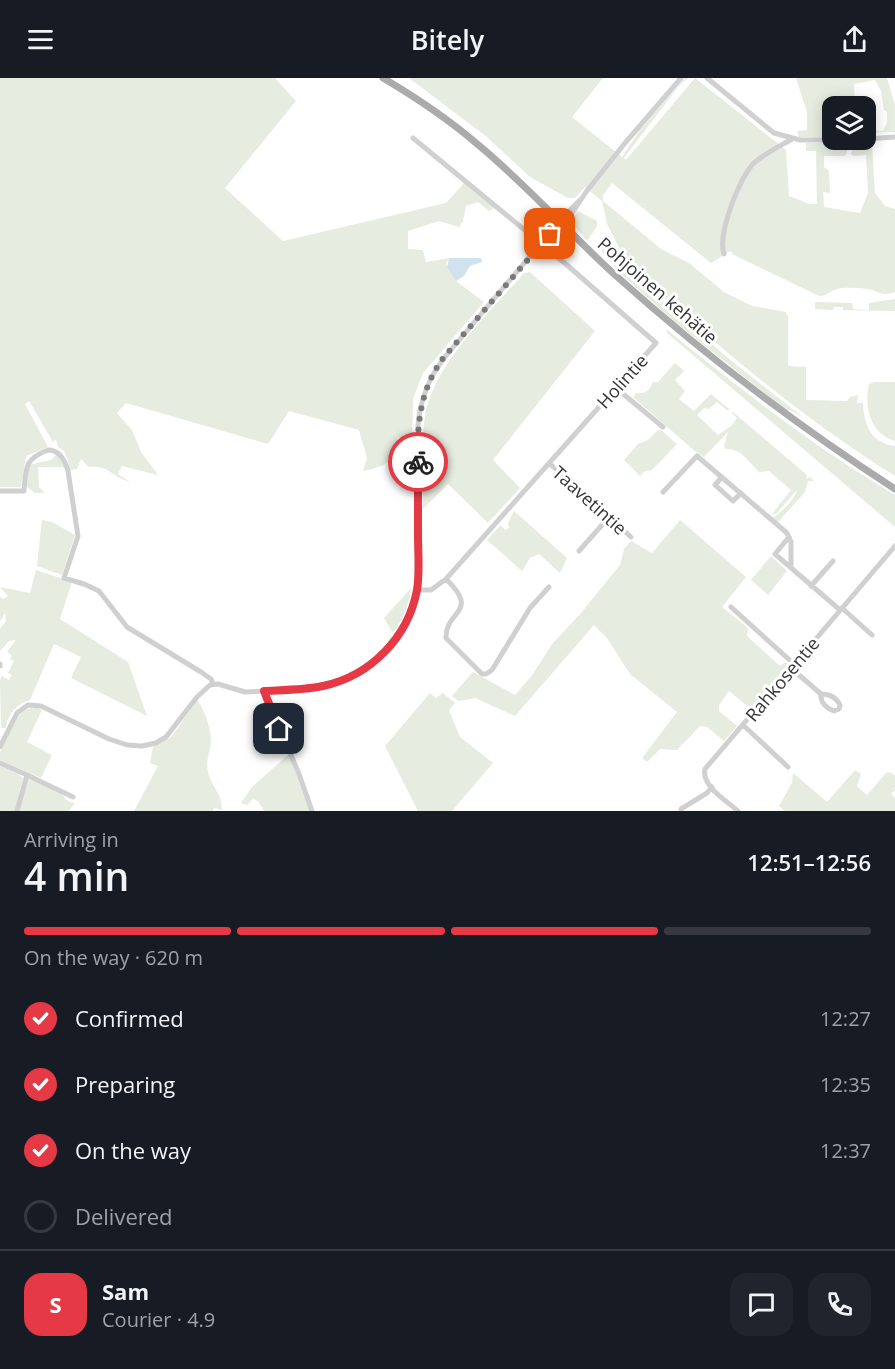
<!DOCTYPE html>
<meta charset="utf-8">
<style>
body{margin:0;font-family:"Open Sans",sans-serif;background:#20242c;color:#f1f3f6;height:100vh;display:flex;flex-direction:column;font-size:22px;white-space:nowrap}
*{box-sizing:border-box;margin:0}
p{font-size:20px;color:#9ea1a6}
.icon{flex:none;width:33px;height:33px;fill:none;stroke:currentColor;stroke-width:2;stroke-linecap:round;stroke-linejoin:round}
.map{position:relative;height:733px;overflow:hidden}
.details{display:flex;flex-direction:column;background:#171b24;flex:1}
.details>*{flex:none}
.buttons{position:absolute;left:822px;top:18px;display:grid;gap:12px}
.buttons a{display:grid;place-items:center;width:54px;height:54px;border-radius:12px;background:#171b24;box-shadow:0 3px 15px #0003;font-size:30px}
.pin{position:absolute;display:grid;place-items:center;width:51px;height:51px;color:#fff;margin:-26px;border-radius:12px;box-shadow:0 3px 9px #0006}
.courier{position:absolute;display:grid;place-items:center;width:60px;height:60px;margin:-30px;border:4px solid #e63946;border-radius:50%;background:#fff;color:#222;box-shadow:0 2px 8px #0007}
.summary em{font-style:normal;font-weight:600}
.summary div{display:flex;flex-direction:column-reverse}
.summary{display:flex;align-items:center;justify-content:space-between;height:102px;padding:0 24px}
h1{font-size:39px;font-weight:600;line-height:45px}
.bar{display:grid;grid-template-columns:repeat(4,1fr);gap:9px 6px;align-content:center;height:72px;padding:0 24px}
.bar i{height:8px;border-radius:4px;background:#363941}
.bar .current{background:#e63946}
.bar p{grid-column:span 4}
.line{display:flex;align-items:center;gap:15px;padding:0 24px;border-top:2px solid #363941}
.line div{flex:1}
.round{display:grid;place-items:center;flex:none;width:63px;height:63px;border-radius:18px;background:#20242c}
ol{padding:0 24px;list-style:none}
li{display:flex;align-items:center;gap:18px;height:66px}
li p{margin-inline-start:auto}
li .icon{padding:6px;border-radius:50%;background:#e63946;color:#fff;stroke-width:4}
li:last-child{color:#9ea1a6}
li i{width:33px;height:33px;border:3px solid #363941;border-radius:50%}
header{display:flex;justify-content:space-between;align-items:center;height:78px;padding:0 24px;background:#171b24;font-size:27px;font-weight:600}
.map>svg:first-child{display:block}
.green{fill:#e6ecdf}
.water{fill:#cfe2ee}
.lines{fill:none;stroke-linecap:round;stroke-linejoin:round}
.minor{stroke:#d0d0d0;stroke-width:5}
.major{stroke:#ababab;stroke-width:7}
.done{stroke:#7a7a7a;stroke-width:6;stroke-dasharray:0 10.8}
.route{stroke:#e63946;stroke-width:8}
.labels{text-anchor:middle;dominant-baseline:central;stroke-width:6;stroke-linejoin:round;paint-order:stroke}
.street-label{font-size:18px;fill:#333;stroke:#fff}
</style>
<header><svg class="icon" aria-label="menu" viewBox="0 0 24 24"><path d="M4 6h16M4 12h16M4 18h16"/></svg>Bitely<svg class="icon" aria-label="share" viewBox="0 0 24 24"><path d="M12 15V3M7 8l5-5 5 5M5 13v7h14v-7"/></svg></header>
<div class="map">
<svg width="895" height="733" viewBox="0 0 895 733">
<rect width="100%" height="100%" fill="#fff"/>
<!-- green -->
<path class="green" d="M0,0H275L296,23L225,110L283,163L446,125L464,105L494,130L489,133L478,124L466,128L463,143L459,149L439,143L408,153V171L423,172L426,184L449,180L446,186L456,203L484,224L423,295L413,321L412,371L398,358C390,385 391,387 363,393L367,380L359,352L289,333L268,366L126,325L117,335L132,352L141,374L158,397L122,388L118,396L130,404C111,399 110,387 89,389L81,381L77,391L70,392L67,379L64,373L58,369L56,361L53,364L29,323L25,326L48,369L26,378L21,409H0Z
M409,0H603L572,39L622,79L640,52L685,0H688L678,9L624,80L626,82L695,0L786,72L789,118L809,126H817L816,73H806V65H847V74L845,78H824V89L829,93L830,115L823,114L824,129L860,135L868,115L866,77L853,78L851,76L855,66H872L875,115L885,128L895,131V214C878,219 881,213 867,211C859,210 845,209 837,211C830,213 827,218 819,218L734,177L730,173L711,185L612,105L603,117V123L661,171L689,185L724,214L752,228L786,234V237H788V288L806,289V322L847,323L850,319L858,317L857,325H863C864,347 871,365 895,368V398C801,339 717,268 634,193L626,183L607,146L602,123L585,109L575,120H568L530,99L487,59Z
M796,0H887L895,27V54L866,55V52L883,53L887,44V34L884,32L881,13L875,2L854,6L855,28H832V60L799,59L797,53L807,52V34Z
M578,133L597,143V148L587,163L572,145L573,139Z
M609,157L626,190L639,203L728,280L804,340L790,332L787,333L675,244L621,196L602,174L604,160Z
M530,194L595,253L493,382L520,410L488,445L448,406L423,431C423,400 420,368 425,338C433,287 491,233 524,195Z
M895,221V233L843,232V229H834L833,232L815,231V224L852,225L853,231L869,232V225Z
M666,251C739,310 814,369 895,417V449L667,255Z
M675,285L684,293L675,302L685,313L679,321L694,333L711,316L729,331L728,333L717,324L709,331L704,330L697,337L718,357L731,348L737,340L732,335L733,334L807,397L806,401L810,399L814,403H808L805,414L778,444L773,440C782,433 794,423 797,412L776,436H772L791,412L769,393L759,394C749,384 741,370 726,371L724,368L728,354L704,379L696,374L633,319L636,315C646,316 649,313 653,304H658Z
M874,304H895V363C870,356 864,329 869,306Z
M658,352H661L677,366L652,392L645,393L640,398L624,382L638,366L648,362Z
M57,376L65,389H38L39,409L45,415H35L27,409L28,387L51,382Z
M514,433L567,480L560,495L539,476L530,480L522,493L487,462L501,447L505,452L509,450L508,445Z
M42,442L52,444L75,457L62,497L37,488Z
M680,442L746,499L722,529L748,550L747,558L780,588L786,584L789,587L751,631L729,613L719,627V633L737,648L724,663L707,649L700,648L677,672L660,671L647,684L642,680L677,634L630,596L607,560L594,547L515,638L475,620L459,623L452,618L473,594L515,617L533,596L552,566L581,535L620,487L624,471L631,463L652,475Z
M771,478L787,493L768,517L751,502Z
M36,492L72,504L60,541L128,584L147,638L71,600L81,579L54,566L30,622C17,625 7,637 6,650H1L0,602L2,598L9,602L12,597L8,595L14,583L10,581L12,578L7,574L16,562L9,563L0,573V551L6,543L5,535L0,543V519L3,521L8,518L0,509L30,515Z
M411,510C410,525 403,540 395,553L392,554L384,540Z
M430,615L436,620L443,615L455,625L449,632L460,659L493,685L452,733H418L385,668Z
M197,622C204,630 211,650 211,662C211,673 205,682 208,694C212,711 222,714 222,732L214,730L213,733H134L158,688L150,685L153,669L171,659Z
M36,629L42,632L27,664L52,677L41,700L0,682V675C8,658 14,631 36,629Z
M289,676L310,733H264L258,723L253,721L247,727L241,725L252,709Z
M0,688L18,696L23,700L15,733H0Z
M855,692L861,696L857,708L867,717L886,695L890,694L895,698V712L891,716L895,720V733H785L779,728L792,705L793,695L827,724Z
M31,701C39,705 52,708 59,714C66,719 65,724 75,725L78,721L69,733H19L28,702Z"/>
<!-- water -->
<path class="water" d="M449,180H481L482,184L470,188L464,198L456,203L447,189Z"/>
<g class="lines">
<!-- minor -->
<path class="minor" d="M707,0L774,55L800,62H845
M413,60L567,187L656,265L446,501L431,512H417
M866,61L895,59
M550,156L551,151L580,122
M724,176C717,157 740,97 755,84C766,75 780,68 792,61
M616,310L663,349
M549,385L631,459
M722,399L715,407L733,423L741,415
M0,413H24C26,390 24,381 48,372C60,372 65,382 68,393L78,458L64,500L84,506L99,513L127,549L201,594L211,601L213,606
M663,414L697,378L787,455L791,464V490
M789,459L775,476L840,532
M579,473L609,439
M446,501C481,535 445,532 446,560L482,596H486L492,592L530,530L549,509
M811,508L833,483
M731,529L794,586
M842,530L872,557
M0,586V588
M791,590L821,616C820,624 826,630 834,633L839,631L840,627C836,619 829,616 821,616
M264,613L299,696L312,733
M743,647L788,689
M0,669L17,635L28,627L41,628L109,661L127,667L142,668L156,665L166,659L197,619L210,607L218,606L245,614L306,611L341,603L365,591L378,580L396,560L407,540L417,512L418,348C420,322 429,299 445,279L542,164L569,140L586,114L625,65L681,0
M0,685L27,697L17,733
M27,697L73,719
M681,731L707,715L712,709
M738,733C727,723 701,708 705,691L895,468"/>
<!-- major -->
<path class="major" d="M383,0C415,19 447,40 476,65C525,105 567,153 614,196C702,275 796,347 895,411"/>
</g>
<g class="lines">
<!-- done -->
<path class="done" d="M418,384C417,345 420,311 444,279L550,156"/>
<!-- route -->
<path class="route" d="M279,651L264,613C283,612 304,612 323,608C370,598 408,560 417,512C420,494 418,475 418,457C418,433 418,408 418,384"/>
</g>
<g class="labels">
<!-- street labels -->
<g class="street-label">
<text transform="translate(658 212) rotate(41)">Pohjoinen kehätie</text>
<text transform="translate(622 303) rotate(-48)">Holintie</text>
<text transform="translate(590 422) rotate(42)">Taavetintie</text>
<text transform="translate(782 601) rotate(-50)">Rahkosentie</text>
</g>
</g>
</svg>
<div class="buttons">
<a><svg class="icon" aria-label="layers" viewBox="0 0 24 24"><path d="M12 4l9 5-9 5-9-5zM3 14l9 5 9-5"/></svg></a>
</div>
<div class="pin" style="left:550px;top:156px;background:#ea580c"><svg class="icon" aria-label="bag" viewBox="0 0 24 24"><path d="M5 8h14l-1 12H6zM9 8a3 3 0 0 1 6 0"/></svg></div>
<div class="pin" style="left:279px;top:651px;background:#1f2937"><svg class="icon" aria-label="home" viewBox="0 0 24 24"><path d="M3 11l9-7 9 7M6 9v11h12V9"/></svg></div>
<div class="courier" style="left:418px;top:384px"><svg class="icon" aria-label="bike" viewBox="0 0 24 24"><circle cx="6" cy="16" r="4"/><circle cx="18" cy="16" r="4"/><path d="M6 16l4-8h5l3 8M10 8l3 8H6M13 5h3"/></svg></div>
</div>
<section class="details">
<div class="summary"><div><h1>4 min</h1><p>Arriving in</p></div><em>12:51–12:56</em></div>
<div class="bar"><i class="current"></i><i class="current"></i><i class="current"></i><i></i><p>On the way · 620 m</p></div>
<ol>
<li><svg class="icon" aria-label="check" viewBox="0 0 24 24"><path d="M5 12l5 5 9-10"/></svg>Confirmed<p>12:27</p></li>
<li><svg class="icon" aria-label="check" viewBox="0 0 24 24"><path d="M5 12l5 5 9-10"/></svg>Preparing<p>12:35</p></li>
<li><svg class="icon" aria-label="check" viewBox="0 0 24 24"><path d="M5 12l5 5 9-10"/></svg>On the way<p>12:37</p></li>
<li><i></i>Delivered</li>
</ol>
<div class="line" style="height:108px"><b class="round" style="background:#e63946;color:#fff">S</b><div><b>Sam</b><p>Courier · 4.9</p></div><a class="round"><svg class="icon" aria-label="chat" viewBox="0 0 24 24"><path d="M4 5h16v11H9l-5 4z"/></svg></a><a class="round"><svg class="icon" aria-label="phone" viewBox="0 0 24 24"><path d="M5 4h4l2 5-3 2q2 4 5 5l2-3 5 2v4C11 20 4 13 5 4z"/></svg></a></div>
</section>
